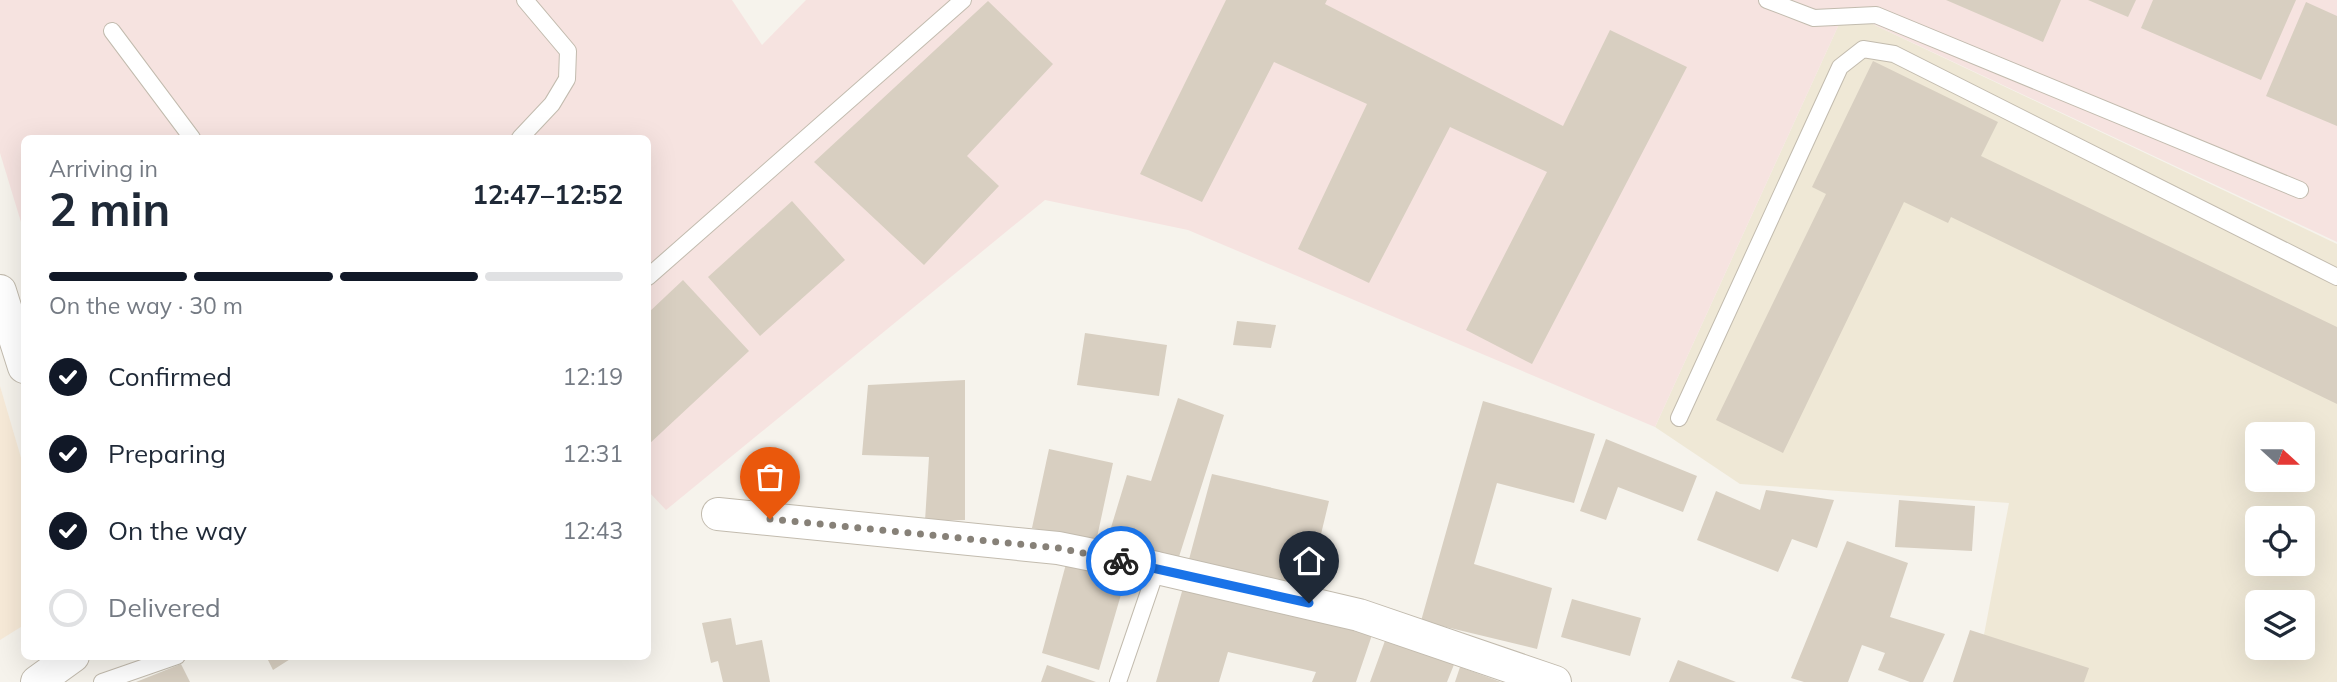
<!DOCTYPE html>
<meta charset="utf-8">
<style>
body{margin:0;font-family:Mulish,sans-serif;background:#f2f2f3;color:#1f2937;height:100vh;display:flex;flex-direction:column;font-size:26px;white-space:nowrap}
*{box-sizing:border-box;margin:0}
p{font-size:23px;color:#747a83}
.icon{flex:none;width:38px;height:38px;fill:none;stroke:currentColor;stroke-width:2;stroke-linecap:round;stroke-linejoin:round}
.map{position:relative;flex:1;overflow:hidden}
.side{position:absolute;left:21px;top:135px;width:630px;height:525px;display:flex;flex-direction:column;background:#fff;border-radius:10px;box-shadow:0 7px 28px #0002}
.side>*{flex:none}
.needle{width:46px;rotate:111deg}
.tools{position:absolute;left:2245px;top:422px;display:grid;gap:14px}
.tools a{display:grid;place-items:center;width:70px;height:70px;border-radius:10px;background:#fff;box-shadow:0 7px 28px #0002;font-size:35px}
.pin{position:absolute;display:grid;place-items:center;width:60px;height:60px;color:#fff;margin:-72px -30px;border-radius:50% 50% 50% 0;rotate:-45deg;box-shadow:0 0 7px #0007}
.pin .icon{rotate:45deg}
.courier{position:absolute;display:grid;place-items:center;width:70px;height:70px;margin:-35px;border:5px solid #1a73e8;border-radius:50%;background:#fff;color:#222;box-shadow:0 2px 9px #0007}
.overview em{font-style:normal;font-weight:700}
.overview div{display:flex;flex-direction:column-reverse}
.overview{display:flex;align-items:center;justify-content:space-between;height:119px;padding:0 28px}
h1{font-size:46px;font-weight:700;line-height:52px}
.bar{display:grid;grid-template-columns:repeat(4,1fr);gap:10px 7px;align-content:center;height:84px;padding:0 28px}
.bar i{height:9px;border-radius:5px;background:#e0e1e3}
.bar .current{background:#111827}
.bar p{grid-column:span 4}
ol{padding:0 28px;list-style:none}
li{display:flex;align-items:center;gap:21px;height:77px}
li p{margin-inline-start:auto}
li .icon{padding:7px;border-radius:50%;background:#111827;color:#fff;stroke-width:4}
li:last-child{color:#747a83}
li i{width:38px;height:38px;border:4px solid #e0e1e3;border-radius:50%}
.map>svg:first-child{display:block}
.commercial{fill:#f7ead8}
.education{fill:#efe8d6;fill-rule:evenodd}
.medical{fill:#f6e3e0}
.building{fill:#d8cfc1}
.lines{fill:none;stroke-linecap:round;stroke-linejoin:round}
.service-casing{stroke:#c2bbae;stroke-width:18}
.minor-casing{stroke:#c2bbae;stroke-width:34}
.service{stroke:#fff;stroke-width:16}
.minor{stroke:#fff;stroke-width:32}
.done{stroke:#878178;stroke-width:7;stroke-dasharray:0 12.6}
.route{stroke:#1a73e8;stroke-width:9}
</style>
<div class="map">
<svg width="2337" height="682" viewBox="0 0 2337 682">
<rect width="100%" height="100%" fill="#f6f3ec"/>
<!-- commercial -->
<path class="commercial" d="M0,386L24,468V625L0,640Z"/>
<!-- education -->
<path class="education" d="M1845,11L2337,244V682H1975L2009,503L1740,484L1655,427ZM2258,434H2303V480H2258ZM2258,518H2303V564H2258ZM2258,602H2303V648H2258Z"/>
<!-- medical -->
<path class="medical" d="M0,0H732L762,45L806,0H2337V242L1845,11L1655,427L1188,230L1045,200L666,510L648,491V138H24V232L0,153Z"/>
<!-- building -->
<path class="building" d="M1226,0H1327L1325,4L1563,126L1610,30L1687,67L1532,364L1466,330L1547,172L1450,127L1369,283L1298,249L1367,104L1274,62L1202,202L1140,174Z
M1946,0H2061L2043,42Z
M2088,0H2136L2128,17Z
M2153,0H2296L2261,80L2141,28Z
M988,1L1053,64L967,156L999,186L924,265L814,162Z
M2306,2L2337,16V126L2266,96Z
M1873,61L1998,122L1981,156L2337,327V404L1951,217L1948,223L1904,202L1783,453L1716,420L1826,194L1812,187Z
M792,201L845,260L760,336L708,277Z
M683,280L749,351L648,445V313Z
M1237,321L1276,325L1271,348L1233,345Z
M1085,333L1167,345L1159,396L1077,385Z
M965,380V520L925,521L929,457L862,455L868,385Z
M1178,398L1224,415L1177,563L1106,544L1127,475L1151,481Z
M1483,401L1595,434L1574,503L1497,483L1474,564L1552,588L1537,649L1421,621Z
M1606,439L1697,476L1683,512L1618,487L1606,520L1580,511Z
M1049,449L1113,463L1096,542L1032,528Z
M1212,474L1329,501L1308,588L1188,563Z
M1766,490L1834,500L1817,548L1792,539L1778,572L1697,540L1716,491L1760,510Z
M1899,500L1975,506L1972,551L1895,547Z
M1847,541L1908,563L1890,617L1945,634L1923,682H1910L1878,670L1885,653L1862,645L1848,682H1804L1791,678Z
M1066,564L1127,574L1099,670L1042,653Z
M1185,581L1372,635L1356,682H1312L1316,672L1228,652L1219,682H1156Z
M1572,599L1641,618L1630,656L1561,637Z
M731,618L736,645L762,640L770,682H723L718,661L711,663L702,623Z
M1970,630L2089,668L2084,682H1953Z
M1386,638L1455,662L1447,682H1370Z
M266,656H295L273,670Z
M1678,660L1736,682H1669Z
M181,664L190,682H136Z
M1047,665L1096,682H1041Z
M1460,667L1501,682H1455Z"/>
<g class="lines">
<!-- service casing -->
<g class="service-casing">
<path id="service" d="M1767,0L1814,18L1876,15L2300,190
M112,31L192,138
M520,138L552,104L567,79L568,51L525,0
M648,277L963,0
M1679,418L1840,67L1863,49L1894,54L2337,277
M102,682L177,656
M1118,682L1157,568"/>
</g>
<!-- minor casing -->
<g class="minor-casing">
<path id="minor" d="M0,291L24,367
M718,514L1058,548L1157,568L1359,615L1555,682
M37,682L73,656"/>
</g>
<!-- service -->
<use href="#service" class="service"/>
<!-- minor -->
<use href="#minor" class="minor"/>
</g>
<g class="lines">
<!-- done -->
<path class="done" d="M770,519L1059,548L1121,561"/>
<!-- route -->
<path class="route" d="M1121,561L1309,603"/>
</g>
</svg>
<div class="tools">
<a><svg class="needle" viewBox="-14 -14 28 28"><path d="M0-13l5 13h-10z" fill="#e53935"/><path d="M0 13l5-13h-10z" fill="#747a83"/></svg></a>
<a><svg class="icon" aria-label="locate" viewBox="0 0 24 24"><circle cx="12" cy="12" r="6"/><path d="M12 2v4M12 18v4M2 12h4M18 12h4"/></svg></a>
<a><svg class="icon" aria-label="layers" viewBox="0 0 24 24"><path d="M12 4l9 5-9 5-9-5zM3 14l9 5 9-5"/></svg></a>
</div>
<div class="pin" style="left:770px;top:519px;background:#ea580c"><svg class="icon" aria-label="bag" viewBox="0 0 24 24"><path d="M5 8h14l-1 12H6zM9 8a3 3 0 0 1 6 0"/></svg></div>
<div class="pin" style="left:1309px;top:603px;background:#1f2937"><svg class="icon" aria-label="home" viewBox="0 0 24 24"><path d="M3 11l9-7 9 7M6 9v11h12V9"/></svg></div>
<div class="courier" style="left:1121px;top:561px"><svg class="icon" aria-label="bike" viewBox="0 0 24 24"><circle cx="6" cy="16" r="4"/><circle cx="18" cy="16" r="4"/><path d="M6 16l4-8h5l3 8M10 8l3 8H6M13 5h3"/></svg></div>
<section class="side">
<div class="overview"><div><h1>2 min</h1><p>Arriving in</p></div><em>12:47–12:52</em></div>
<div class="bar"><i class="current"></i><i class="current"></i><i class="current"></i><i></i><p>On the way · 30 m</p></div>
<ol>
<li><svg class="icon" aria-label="check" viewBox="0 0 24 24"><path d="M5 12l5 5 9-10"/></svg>Confirmed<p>12:19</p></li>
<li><svg class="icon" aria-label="check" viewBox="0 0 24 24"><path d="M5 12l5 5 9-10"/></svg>Preparing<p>12:31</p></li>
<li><svg class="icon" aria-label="check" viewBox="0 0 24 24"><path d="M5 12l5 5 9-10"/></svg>On the way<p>12:43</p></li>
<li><i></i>Delivered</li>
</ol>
</section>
</div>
